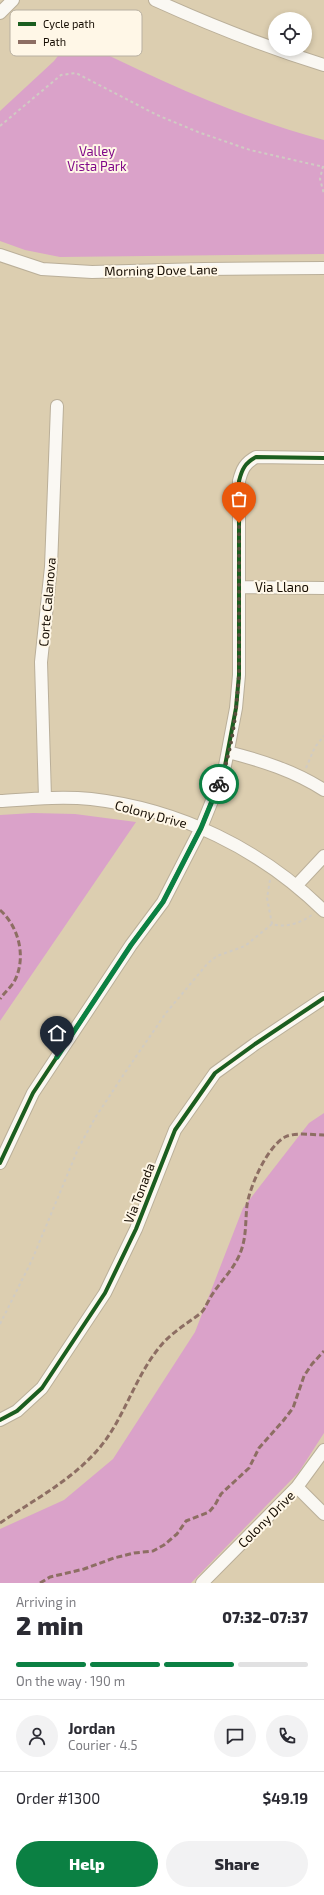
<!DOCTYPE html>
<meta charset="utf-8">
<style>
body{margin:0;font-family:"Exo 2",sans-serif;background:#f2f2f3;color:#2b2b33;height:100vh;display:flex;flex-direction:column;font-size:15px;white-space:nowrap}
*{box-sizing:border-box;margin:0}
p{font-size:13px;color:#7c7c81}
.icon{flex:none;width:22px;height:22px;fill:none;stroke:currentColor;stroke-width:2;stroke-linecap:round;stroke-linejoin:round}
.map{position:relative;height:1583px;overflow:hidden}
.drawer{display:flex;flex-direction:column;background:#fff;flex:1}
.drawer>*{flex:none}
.buttons{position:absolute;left:268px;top:12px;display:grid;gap:8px}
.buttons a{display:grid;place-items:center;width:44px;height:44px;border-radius:50%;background:#fff;box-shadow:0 2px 6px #0003;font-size:20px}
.pin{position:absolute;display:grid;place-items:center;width:34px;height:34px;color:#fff;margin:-41px -17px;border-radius:50% 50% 50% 0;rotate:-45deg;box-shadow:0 0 4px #0007}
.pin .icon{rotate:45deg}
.courier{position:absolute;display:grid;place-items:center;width:40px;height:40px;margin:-20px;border:3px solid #0b8043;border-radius:50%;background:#fff;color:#222;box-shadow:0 1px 5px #0007}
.summary em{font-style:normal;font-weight:800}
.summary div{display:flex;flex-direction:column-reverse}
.summary{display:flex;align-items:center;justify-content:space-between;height:68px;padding:0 16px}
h1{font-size:26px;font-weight:800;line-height:30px}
.bar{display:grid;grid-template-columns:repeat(4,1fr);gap:6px 4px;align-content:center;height:48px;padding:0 16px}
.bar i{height:5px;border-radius:3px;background:#e1e1e2}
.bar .selected{background:#0b8043}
.bar p{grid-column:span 4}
.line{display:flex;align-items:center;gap:10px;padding:0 16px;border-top:1px solid #e1e1e2}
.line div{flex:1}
.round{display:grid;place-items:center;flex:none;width:42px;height:42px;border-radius:21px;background:#f2f2f3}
.cta{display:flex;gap:8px;margin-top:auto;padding:8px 16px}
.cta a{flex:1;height:46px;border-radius:24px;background:#0b8043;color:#fff;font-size:16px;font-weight:800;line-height:46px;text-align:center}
.cta a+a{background:#f2f2f3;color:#2b2b33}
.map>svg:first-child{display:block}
.green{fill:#daa2c9}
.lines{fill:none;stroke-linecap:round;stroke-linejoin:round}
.minor-casing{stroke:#baaf99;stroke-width:14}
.path{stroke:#d0cbc3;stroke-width:2;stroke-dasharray:3 3;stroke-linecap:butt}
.minor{stroke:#faf8f3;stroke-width:12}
.quiet{stroke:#8d6e63;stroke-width:3;stroke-dasharray:6 3;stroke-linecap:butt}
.cycleway-casing{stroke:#fff7e7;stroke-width:6}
.cycleway{stroke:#1b5e20;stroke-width:4}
.done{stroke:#5a4f3e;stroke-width:4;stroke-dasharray:0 7.2}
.route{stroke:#0b8043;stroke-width:5}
.labels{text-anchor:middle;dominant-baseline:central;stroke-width:4;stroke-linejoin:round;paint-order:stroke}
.park-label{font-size:13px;fill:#810989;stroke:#fff7e7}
.street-label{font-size:13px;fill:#140b00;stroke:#fff7e7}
.key{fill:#fff7e7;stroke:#b8b0a2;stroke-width:1}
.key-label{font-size:11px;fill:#140b00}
</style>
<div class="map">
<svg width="324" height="1583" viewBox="0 0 324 1583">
<rect width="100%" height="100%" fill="#dcceb0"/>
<!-- green -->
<path class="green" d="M72,38C153,77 236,117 324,140V254L60,257L25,250L0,241V111L54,61Z
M33,813L75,814L136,822L0,1021V815Z
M324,1113V1433L299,1472L191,1583H0V1529L64,1500L113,1459L195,1332L243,1208L309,1123Z"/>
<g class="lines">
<!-- minor casing -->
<g class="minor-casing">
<path id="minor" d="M155,0C210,25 266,47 324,65
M0,13L13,0
M0,255L42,269L92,272L204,269L324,268
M239,587L324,588
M228,752C263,761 294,771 324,790
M45,798L41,662L51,567L57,406
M0,801C30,799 61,796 91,799C179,809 261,849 324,911
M296,886L324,856
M0,1163L33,1093L131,945L163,902L201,828L224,771L236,708L239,675V481C242,469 245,463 256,457L324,458
M0,1420L17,1411L42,1388L105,1293L136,1229L175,1130L215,1073L255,1044L324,998
M297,1487L324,1514
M202,1583L297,1487L324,1450"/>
</g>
<!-- path -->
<path class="path" d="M0,126L61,75L76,73L157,115L198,132L250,150L324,167
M323,166L320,179L324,194
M306,768L315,747L324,736
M270,880L267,898L272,924
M0,1324L32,1260L78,1149L95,1118L124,1074L166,1013L208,963L217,956L245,946L272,924C286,928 301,923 312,915"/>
<!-- minor -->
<use href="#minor" class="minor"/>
<!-- quiet -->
<path class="quiet" d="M0,910C19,927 27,958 14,982C10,988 4,993 0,999
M0,1523C35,1499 73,1480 101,1446C126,1415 135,1375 163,1343C174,1331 188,1323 201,1313C205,1309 206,1305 209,1300C217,1285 230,1274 238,1258C247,1240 245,1224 247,1205C250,1186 267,1147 285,1137C295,1132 313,1135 324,1135
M40,1583L50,1577L84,1569L114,1558L134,1553L153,1551L164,1545L177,1534L186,1521L209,1512L215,1505L221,1494L249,1468L259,1448L283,1421L293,1408L304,1376L312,1364L324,1351"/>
<!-- cycleway casing -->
<g class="cycleway-casing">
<path id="cycleway" d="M0,1163L33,1093L131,945L163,902L201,828L224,771L236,708L239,675V481C242,469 245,463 256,457L324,458
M0,1420L17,1411L42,1388L105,1293L136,1229L175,1130L215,1073L255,1044L324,998"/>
</g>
<!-- cycleway -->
<use href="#cycleway" class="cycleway"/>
</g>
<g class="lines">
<!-- done -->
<path class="done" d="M219,784C233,749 236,712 239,675V523"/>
<!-- route -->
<path class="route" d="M57,1057L131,945L163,902L201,828L219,784"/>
</g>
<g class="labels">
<!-- park labels -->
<g class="park-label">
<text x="97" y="151">Valley<tspan x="97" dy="15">Vista Park</tspan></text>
</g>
<!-- street labels -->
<g class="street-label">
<text transform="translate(161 270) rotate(-1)">Morning Dove Lane</text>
<text x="282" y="587">Via Llano</text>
<text transform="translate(47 602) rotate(-85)">Corte Calanova</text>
<text transform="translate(151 814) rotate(15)">Colony Drive</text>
<text transform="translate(139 1193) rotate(-69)">Via Tonada</text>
<text transform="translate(266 1519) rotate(-45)">Colony Drive</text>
</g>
</g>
<!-- legend -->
<rect x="10" y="10" width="132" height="46" rx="6" class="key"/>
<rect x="18" y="22" width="18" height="4" fill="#1b5e20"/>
<rect x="18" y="40" width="18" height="4" fill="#8d6e63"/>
<g class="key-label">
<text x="43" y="28">Cycle path</text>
<text x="43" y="46">Path</text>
</g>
</svg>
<div class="buttons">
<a><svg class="icon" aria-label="locate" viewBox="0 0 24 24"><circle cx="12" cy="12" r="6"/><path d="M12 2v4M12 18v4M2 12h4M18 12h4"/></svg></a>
</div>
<div class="pin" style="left:239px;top:523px;background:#ea580c"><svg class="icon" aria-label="bag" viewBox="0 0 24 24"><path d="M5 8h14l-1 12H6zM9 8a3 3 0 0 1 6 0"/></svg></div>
<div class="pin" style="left:57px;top:1057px;background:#1f2937"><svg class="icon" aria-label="home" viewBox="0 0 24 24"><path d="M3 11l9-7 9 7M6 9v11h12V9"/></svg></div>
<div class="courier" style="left:219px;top:784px"><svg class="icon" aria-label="bike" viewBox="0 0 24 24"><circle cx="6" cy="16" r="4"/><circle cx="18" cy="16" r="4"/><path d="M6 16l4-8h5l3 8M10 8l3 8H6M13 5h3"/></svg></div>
</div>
<section class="drawer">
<div class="summary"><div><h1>2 min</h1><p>Arriving in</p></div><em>07:32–07:37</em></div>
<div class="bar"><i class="selected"></i><i class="selected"></i><i class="selected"></i><i></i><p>On the way · 190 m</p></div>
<div class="line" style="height:72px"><a class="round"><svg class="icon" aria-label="person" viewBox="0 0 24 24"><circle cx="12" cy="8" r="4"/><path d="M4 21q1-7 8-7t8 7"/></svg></a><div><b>Jordan</b><p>Courier · 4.5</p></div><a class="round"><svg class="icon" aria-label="chat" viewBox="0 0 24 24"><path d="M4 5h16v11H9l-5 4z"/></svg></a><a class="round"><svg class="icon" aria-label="phone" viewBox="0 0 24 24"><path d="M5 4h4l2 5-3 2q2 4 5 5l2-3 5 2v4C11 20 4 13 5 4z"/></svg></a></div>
<div class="line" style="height:52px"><div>Order #1300</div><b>$49.19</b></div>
<div class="cta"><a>Help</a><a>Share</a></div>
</section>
